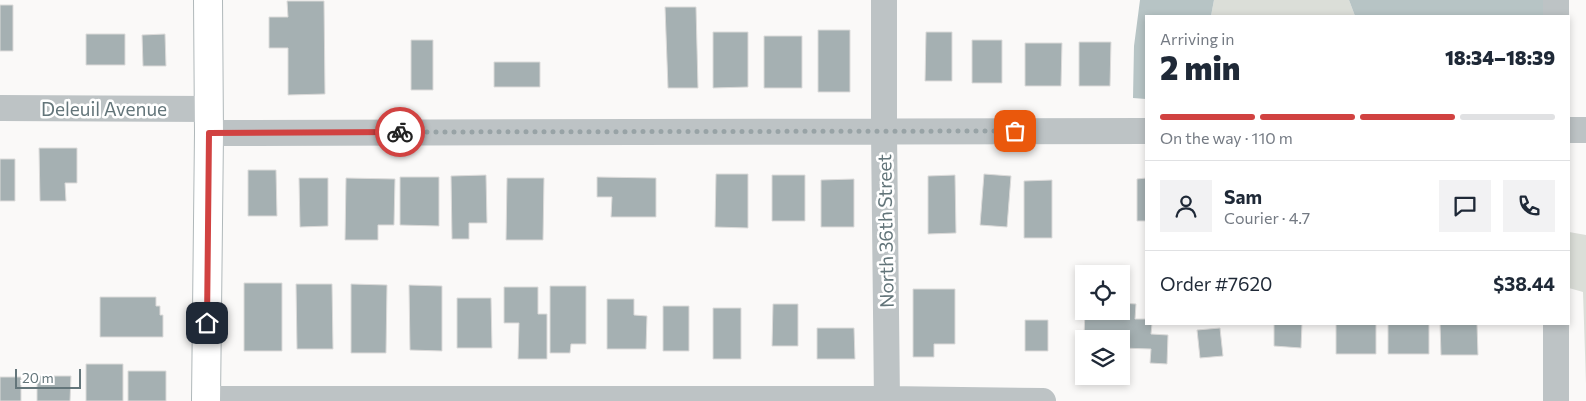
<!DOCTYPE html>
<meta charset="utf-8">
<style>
body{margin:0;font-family:Commissioner,sans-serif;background:#f2f2f3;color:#1f2937;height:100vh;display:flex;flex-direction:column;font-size:19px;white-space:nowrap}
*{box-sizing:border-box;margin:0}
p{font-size:16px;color:#747a83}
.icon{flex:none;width:28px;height:28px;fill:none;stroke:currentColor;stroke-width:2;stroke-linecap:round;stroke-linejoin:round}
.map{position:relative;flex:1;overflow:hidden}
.panel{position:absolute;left:1145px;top:15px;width:425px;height:310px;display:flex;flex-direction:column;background:#fff;border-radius:0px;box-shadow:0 2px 8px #0003}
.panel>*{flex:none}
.fabs{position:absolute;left:1075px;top:265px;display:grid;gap:10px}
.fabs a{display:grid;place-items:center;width:55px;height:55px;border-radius:0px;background:#fff;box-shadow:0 2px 8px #0003;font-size:25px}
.scale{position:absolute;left:15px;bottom:12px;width:66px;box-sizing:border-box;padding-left:5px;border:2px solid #63757a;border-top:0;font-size:14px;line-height:18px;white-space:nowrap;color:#63757a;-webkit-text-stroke:4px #fff;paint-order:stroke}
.pin{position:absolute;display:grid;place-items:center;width:42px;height:42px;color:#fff;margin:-21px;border-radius:10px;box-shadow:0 2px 8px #0006}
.courier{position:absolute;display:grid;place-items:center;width:50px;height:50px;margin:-25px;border:4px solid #d14241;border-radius:50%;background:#fff;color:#222;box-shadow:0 1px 6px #0007}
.head em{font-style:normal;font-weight:800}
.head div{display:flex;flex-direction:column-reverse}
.head{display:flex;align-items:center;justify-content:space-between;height:85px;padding:0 15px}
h1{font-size:32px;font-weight:800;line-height:38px}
.bar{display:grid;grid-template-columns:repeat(4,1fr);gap:8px 5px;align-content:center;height:60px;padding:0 15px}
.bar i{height:6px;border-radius:4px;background:#e0e1e3}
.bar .current{background:#d14241}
.bar p{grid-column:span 4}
.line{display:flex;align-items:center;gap:12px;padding:0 15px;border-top:1px solid #e0e1e3}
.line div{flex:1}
.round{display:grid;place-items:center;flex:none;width:52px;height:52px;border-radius:0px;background:#f2f2f3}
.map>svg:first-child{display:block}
.green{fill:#dbded8}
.water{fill:#b7c4c5}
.building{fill:#a5b0b2;stroke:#dcdbda}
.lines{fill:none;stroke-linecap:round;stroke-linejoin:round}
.secondary-casing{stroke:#b0b8ba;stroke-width:30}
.street{stroke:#bdc3c5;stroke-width:26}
.secondary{stroke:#fff;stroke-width:28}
.done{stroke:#98a3a6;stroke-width:5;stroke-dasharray:0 9}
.route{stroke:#d14241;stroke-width:6}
.labels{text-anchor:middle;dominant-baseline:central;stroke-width:5;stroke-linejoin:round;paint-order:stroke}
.street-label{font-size:19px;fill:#63757a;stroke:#fff}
</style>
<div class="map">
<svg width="1586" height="401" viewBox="0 0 1586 401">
<rect width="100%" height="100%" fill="#faf9f8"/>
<!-- green -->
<path class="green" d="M1214,0H1349L1355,16H1211Z
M1569,232L1586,235V384L1583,292L1569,288Z"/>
<!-- water -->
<path class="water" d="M1140,0H1214L1211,16H1146V99L1133,98L1134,46Z
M1349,0H1544V16H1355Z"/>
<!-- building -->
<path class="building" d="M287,1H324L325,94L288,95V48H269V17H288Z
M0,5H13V51H0Z
M665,7H696L698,88H668Z
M818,30H850V92H818Z
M713,32H748V87L713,88Z
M926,32H952V81H925Z
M86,34H125V65H86Z
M165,34L166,66H143L142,35Z
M764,36H802V88H764Z
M411,40H433V90H411Z
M972,40H1002V83H972Z
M1079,42H1111L1110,86H1079Z
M1025,43H1062L1061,86H1025Z
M494,62H540V87H494Z
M39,148H77V183H65L66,201H40Z
M0,159H15V201H0Z
M248,170H276L277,216H248Z
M716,174H748V228L715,227Z
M984,174L1011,176L1007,227L980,225Z
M486,175L487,223H469V239H452L451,176Z
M772,175H805V221H772Z
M955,175L956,233L928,234V176Z
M400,177H439V226L400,225Z
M597,177L656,178V217H611L612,197H597Z
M299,178H328V226L300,227Z
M346,178L395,179L394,225H378V240H345Z
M507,178H544L543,240H506Z
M1146,178V221H1137V179Z
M854,179V227H821V180Z
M1052,180V238H1024V181Z
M244,283H282V351H244Z
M296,284H332L333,349H297Z
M351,284L387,285L386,353H351Z
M409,285L442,286V351L410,350Z
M550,286H586V344H571L570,353H550Z
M504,287H538V314H547V359H518L519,323H504Z
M913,289H955V344H934V357H913Z
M100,297H156V306H160V315H163V337H100Z
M457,298H491L492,348H457Z
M607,299H634V315L647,316L646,349H607Z
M1121,303L1136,304L1135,319H1146V324H1152L1151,334L1168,335L1167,364L1150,363L1151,349L1121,348V339H1084L1083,361L1085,311H1121Z
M773,304H798V346H772Z
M663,306H689V351H663Z
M713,308H741V359H713Z
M1025,320H1048V351H1025Z
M1274,324H1302L1301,348L1274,346Z
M1336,324H1376V354H1336Z
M1388,324H1429V354H1388Z
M1440,324H1477L1478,355H1441Z
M817,328H854L855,359H817Z
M1220,328L1223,356L1200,358L1197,330Z
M86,364H123V401H86Z
M128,371H166V401H128Z
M37,376H71L70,401H37Z
M0,377H21V401H0Z"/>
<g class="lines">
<!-- secondary casing -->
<g class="secondary-casing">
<path id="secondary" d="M206,401L209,133L208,0"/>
</g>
<!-- street -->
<path class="street" d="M884,0V132L887,401
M1556,16V0
M0,108L208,109
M1569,130H1586
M209,133L1146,131
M1556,324V401
M206,399H887L1043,401"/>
<!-- secondary -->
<use href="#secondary" class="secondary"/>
</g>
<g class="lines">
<!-- done -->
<path class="done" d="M400,132L1015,131"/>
<!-- route -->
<path class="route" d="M207,323L209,133L400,132"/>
</g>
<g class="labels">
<!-- street labels -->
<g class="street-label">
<text x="104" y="108">Deleuil Avenue</text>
<text transform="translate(885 231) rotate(-91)">North 36th Street</text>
</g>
</g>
</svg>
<div class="fabs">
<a><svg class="icon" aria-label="locate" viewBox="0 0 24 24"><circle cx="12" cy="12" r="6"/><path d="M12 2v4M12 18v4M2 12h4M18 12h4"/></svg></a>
<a><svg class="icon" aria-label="layers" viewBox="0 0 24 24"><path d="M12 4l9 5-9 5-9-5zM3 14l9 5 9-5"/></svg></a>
</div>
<div class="scale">20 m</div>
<div class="pin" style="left:1015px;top:131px;background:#ea580c"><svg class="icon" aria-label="bag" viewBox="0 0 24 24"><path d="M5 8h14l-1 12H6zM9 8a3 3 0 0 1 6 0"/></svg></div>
<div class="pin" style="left:207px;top:323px;background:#1f2937"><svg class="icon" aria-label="home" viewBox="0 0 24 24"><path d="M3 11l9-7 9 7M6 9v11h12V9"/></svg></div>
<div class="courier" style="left:400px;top:132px"><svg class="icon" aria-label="bike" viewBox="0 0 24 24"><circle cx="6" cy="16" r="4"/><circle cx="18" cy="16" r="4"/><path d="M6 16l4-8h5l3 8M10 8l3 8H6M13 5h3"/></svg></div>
<section class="panel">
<div class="head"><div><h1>2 min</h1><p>Arriving in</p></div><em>18:34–18:39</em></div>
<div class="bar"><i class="current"></i><i class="current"></i><i class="current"></i><i></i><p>On the way · 110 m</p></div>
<div class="line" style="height:90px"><a class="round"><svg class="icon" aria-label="person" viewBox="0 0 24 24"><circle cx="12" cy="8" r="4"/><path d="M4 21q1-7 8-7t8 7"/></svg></a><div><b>Sam</b><p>Courier · 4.7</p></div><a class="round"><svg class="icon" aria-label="chat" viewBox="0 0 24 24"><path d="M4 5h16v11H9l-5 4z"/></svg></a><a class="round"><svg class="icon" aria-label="phone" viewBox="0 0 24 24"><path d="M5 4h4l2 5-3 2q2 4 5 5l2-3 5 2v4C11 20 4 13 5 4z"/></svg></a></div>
<div class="line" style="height:65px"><div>Order #7620</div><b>$38.44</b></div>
</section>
</div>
